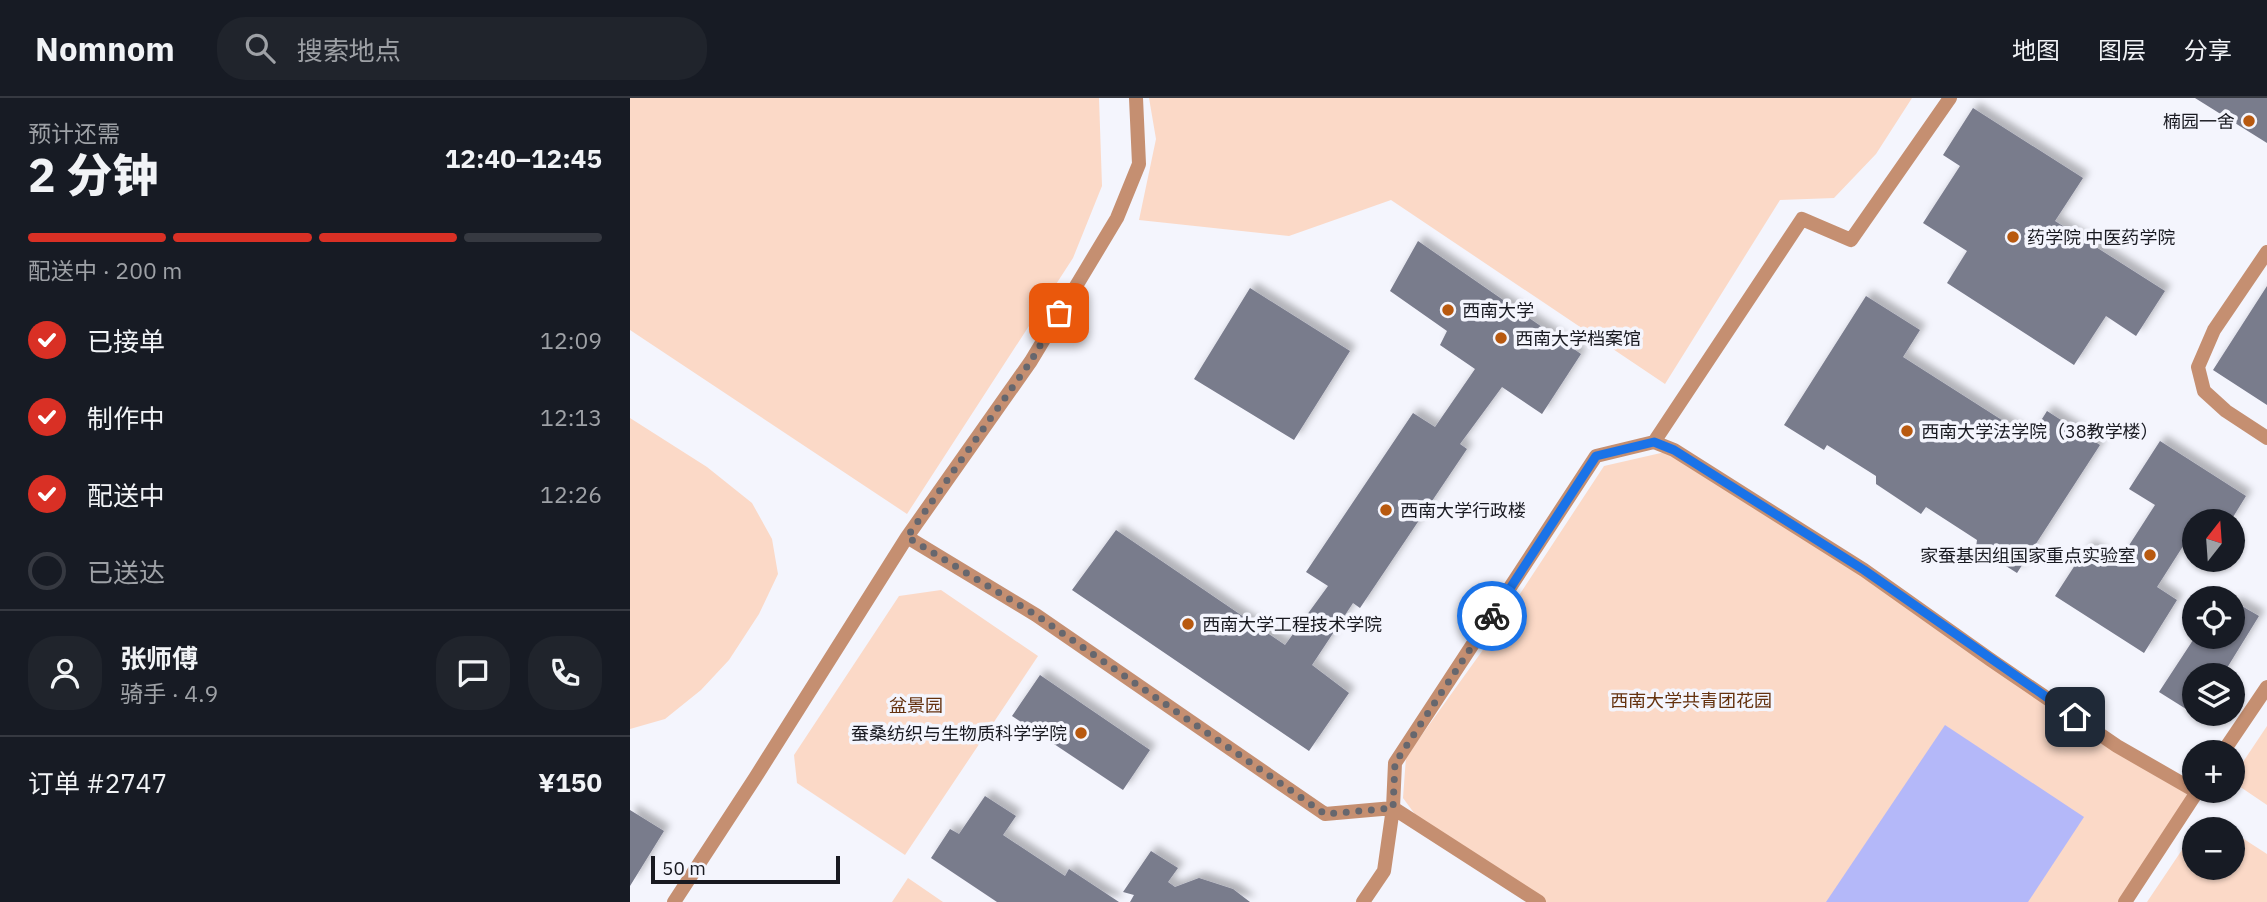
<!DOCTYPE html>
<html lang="zh">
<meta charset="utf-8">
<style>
body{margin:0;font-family:"IBM Plex Sans","Noto Sans SC",sans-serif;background:#20242c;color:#f1f3f6;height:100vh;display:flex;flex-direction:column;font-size:26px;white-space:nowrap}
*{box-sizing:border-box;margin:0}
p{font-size:23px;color:#9ea1a6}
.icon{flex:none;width:38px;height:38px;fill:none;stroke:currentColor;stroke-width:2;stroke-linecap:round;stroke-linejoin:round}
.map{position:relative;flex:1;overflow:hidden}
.sheet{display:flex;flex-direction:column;background:#171b24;width:630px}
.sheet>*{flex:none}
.needle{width:46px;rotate:17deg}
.tools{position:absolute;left:1552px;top:411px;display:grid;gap:14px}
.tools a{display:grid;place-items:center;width:63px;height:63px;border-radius:50%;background:#171b24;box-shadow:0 2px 5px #0004;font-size:35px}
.scale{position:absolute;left:21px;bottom:18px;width:189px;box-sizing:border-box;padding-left:7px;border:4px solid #191a21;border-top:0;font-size:19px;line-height:24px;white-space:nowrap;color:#191a21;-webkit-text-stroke:5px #f4f5fd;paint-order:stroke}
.pin{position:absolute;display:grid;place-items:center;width:60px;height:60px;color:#fff;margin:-30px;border-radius:14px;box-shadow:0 4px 10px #0006}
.courier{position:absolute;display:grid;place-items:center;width:70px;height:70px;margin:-35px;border:5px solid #1a73e8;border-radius:50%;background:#fff;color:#222;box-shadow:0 2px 9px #0007}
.headline em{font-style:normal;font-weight:800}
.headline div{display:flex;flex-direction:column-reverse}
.headline{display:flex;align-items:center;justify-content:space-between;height:119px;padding:0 28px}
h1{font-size:46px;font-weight:800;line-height:52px}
.bar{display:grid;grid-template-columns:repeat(4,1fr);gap:10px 7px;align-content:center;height:84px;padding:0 28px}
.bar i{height:9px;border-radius:5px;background:#363941}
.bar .selected{background:#d93025}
.bar p{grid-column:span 4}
.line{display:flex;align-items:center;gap:18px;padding:0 28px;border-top:2px solid #363941}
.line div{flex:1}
.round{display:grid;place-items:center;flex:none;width:74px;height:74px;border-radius:28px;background:#20242c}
ol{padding:0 28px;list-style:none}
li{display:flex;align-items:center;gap:21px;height:77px}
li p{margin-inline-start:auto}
li .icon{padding:7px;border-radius:50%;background:#d93025;color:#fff;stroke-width:4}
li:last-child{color:#9ea1a6}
li i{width:38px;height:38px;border:4px solid #363941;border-radius:50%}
header{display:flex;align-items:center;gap:42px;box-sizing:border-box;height:98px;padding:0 35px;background:#171b24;border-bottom:2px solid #363941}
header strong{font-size:33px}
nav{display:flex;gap:38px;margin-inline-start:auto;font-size:24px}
.search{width:490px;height:63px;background:#20242c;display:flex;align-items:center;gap:18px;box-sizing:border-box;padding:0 24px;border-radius:28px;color:#9ea1a6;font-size:26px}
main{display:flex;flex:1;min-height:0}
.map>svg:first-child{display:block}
.green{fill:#fbd9c7}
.water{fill:#b4b8f9}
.building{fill:#797b8c;filter:url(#shadow)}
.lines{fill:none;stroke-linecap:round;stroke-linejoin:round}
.service{stroke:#c58f71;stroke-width:14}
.done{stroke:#66676e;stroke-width:7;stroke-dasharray:0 12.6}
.route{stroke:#1a73e8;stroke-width:9}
.poi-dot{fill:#b8590f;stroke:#f4f5fd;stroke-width:2.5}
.labels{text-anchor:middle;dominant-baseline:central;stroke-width:7;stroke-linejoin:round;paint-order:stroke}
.poi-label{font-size:18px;fill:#191a21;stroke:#f4f5fd;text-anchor:start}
.park-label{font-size:18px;fill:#64310e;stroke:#f4f5fd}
</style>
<header>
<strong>Nomnom</strong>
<div class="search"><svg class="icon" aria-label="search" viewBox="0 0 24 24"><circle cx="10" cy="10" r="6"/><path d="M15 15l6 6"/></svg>搜索地点</div>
<nav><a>地图</a><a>图层</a><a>分享</a></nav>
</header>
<main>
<section class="sheet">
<div class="headline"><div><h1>2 分钟</h1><p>预计还需</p></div><em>12:40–12:45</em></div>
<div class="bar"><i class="selected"></i><i class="selected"></i><i class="selected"></i><i></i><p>配送中 · 200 m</p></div>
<ol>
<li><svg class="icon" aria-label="check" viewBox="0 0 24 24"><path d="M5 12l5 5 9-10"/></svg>已接单<p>12:09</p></li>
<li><svg class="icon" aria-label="check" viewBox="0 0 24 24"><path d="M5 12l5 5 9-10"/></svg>制作中<p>12:13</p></li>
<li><svg class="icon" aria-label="check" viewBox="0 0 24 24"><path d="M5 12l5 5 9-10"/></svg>配送中<p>12:26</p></li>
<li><i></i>已送达</li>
</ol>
<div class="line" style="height:126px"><a class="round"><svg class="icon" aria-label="person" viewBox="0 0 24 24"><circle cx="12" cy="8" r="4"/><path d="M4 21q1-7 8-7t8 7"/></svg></a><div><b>张师傅</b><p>骑手 · 4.9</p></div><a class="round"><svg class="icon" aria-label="chat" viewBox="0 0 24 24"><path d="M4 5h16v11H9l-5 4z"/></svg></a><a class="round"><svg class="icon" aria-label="phone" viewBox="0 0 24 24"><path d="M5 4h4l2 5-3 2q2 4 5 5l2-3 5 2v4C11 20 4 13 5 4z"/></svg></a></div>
<div class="line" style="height:91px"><div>订单 #2747</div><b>¥150</b></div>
</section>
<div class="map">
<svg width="1637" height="804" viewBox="0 0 1637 804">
<defs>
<filter id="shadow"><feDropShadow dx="6" dy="-6" stdDeviation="3.5" flood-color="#0004"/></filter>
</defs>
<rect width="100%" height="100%" fill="#f4f5fd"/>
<!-- green -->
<path class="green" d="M0,0H469L472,88L443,160L277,416L0,232Z
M519,0H1282L1246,56L1204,100L1150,102L1035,286L761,102L659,138L509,122L526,41Z
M0,320L77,369L122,405L142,441L148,476L129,516L99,562L71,592L35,621L0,631Z
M1044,352L1567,694L1496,804H909L798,734L773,700L776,659L855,549L974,368Z
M311,492L408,558L275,757L167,685L164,657L269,498Z
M1637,628V707L1603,684V679Z
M1564,734V770H1603V734L1637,756V804H1517Z
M278,780L313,804H262Z"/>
<!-- water -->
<path class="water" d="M1315,627L1454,719L1398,804H1196Z"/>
<!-- building -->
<path class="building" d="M1565,0H1637V45Z
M1343,10L1453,80L1425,123L1535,193L1506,238L1476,218L1444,267L1317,185L1337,153L1293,125L1330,68L1313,57Z
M788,143L951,256L912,316L872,289L830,346L837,351L730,510L723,505L682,567L719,595L679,653L442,492L486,432L655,547L698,488L676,474L783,315L805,329L845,271L810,247L817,233L760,193Z
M1637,188V307L1583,272Z
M620,190L720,253L664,342L564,281Z
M1236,198L1290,232L1273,259L1400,340L1417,313L1470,347L1387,475L1346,449L1347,442L1296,409L1291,416L1246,386V378L1197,347L1194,352L1154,327Z
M1530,343L1616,398L1600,424H1564V436L1562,434L1527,489L1547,502L1514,555L1425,498L1458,447L1487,466L1525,407L1499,391Z
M1603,503L1629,518L1592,578H1564V616L1529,594L1565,539H1603Z
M410,577L520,652L493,692L382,618Z
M355,698L386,718L373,737L435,778L439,771L489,804H367L301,760L320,731L329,736Z
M0,712L34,733L0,788Z
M521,753L548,770L538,784L545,789L569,780L603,791L620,804H500L504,797L493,794Z"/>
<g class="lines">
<!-- service -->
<path class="service" d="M1637,154L1584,232L1568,269L1574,293L1596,313L1637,340
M1024,344L1172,121L1221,142L1320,0
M277,439L401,263L487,120L509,66L506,0
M1593,654L1637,589
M44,804L125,680L277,439L406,517L695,716L763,710L909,804
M733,804L754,773L763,710L765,665L966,358L1024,344L1044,352L1234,472L1361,562L1487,648L1567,694L1495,804"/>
</g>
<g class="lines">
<!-- done -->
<path class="done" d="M429,215L401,263L277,439L406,517L695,716L763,710L765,665L862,518"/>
<!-- route -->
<path class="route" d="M862,518L966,358L1024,344L1044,352L1234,472L1445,619"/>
</g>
<!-- markers -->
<g class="poi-dot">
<circle cx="1619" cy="23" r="7"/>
<circle cx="1383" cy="139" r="7"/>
<circle cx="818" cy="212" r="7"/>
<circle cx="871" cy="240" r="7"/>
<circle cx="1277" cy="333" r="7"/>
<circle cx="756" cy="412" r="7"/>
<circle cx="1520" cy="457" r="7"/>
<circle cx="558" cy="526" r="7"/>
<circle cx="451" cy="635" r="7"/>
</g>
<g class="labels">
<!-- poi labels -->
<g class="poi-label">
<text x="1605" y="23" text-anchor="end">楠园一舍</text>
<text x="1397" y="139">药学院 中医药学院</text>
<text x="832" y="212">西南大学</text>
<text x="885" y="240">西南大学档案馆</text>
<text x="1291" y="333">西南大学法学院（38教学楼）</text>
<text x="770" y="412">西南大学行政楼</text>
<text x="1506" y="457" text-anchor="end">家蚕基因组国家重点实验室</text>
<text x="572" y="526">西南大学工程技术学院</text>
<text x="437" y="635" text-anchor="end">蚕桑纺织与生物质科学学院</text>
</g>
<!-- park labels -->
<g class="park-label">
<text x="1061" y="602">西南大学共青团花园</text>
<text x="286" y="607">盆景园</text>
</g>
</g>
</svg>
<div class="tools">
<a><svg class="needle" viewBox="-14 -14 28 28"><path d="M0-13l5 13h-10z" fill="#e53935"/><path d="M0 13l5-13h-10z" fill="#9ea1a6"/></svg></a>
<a><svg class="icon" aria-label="locate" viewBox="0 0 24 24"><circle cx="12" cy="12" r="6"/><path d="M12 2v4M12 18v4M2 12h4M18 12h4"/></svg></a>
<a><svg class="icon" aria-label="layers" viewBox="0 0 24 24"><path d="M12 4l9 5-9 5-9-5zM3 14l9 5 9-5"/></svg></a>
<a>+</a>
<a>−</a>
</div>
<div class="scale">50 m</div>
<div class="pin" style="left:429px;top:215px;background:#ea580c"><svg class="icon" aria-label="bag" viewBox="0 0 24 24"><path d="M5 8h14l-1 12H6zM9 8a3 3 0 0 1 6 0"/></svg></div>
<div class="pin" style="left:1445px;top:619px;background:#1f2937"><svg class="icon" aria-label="home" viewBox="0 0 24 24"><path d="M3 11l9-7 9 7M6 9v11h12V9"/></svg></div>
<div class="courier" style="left:862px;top:518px"><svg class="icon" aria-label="bike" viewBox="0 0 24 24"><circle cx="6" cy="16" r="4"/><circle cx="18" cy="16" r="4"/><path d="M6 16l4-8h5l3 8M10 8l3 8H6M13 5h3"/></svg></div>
</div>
</main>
